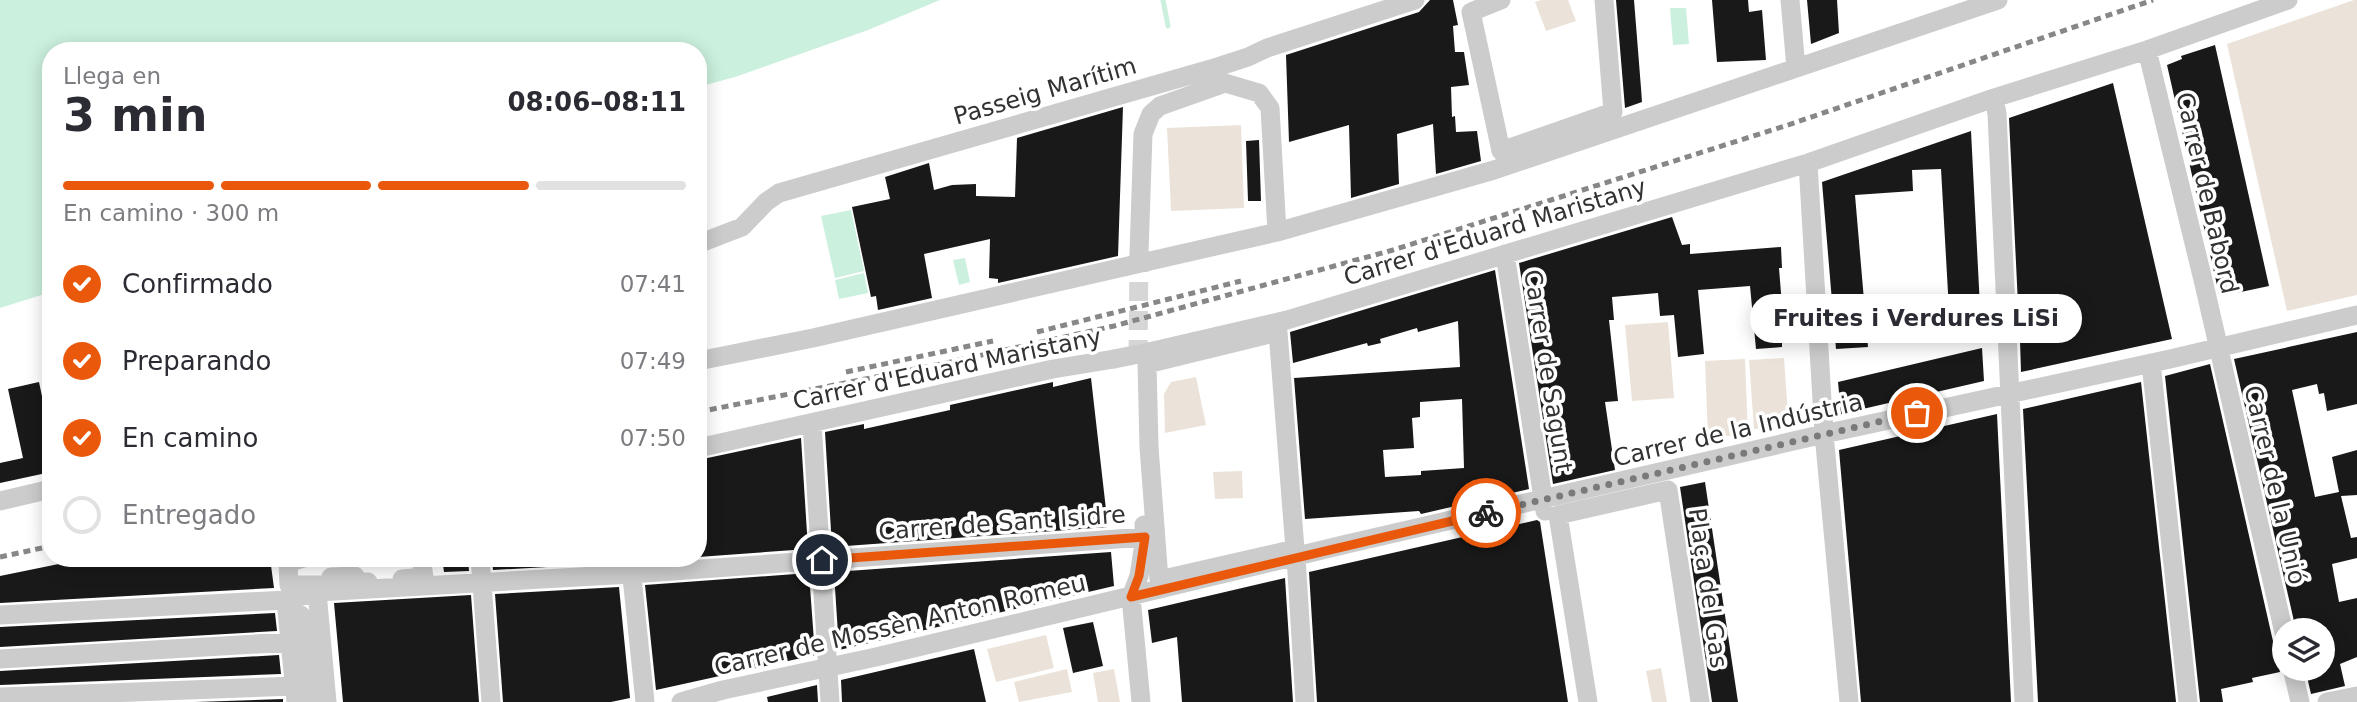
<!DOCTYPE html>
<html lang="es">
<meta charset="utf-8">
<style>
body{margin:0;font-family:"DejaVu Sans",sans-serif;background:#f2f2f3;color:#2b2b33;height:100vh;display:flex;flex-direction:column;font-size:26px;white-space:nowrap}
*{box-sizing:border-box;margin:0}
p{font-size:23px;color:#7c7c81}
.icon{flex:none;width:38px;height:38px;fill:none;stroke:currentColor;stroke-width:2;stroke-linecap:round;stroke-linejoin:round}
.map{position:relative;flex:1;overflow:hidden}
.side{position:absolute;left:42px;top:42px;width:665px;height:525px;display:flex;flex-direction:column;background:#fff;border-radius:28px;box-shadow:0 4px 18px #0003}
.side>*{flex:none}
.buttons{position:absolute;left:2272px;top:618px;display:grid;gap:14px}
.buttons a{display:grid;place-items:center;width:63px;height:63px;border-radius:50%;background:#fff;box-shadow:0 4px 18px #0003;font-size:35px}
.pin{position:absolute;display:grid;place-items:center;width:60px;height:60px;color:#fff;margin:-30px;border:4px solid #fff;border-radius:50%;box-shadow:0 2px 7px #0007}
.courier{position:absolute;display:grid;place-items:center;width:70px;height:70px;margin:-35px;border:5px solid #ea580c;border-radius:50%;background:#fff;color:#222;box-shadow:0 2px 9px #0007}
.bubble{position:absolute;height:49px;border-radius:24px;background:#fff;box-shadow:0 4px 18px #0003;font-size:23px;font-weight:800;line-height:49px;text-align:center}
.headline em{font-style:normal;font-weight:800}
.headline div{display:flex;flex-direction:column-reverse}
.headline{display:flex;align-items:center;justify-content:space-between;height:119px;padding:0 21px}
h1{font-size:46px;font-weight:800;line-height:52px}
.bar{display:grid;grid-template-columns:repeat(4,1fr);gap:10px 7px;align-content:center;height:84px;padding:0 21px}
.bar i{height:9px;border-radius:5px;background:#e1e1e2}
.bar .selected{background:#ea580c}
.bar p{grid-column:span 4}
ol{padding:0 21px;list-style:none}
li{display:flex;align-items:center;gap:21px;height:77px}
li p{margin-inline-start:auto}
li .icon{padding:7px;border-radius:50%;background:#ea580c;color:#fff;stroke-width:4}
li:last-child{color:#7c7c81}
li i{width:38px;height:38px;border:4px solid #e1e1e2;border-radius:50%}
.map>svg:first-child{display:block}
.green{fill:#ebe3d9}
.water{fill:#cbf0dd}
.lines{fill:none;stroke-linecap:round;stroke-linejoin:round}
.stream{stroke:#cbf0dd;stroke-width:5}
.building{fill:#191919;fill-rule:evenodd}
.minor-tunnel{stroke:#d6d6d6;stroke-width:19;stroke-dasharray:19 10;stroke-linecap:butt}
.minor{stroke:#ccc;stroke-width:19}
.rail{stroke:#878787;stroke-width:5;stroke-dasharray:7 5;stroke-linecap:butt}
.minor-bridge{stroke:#ccc;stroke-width:19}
.done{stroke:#7a7a7a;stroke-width:7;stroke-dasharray:0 12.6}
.route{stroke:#ea580c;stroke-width:9}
.labels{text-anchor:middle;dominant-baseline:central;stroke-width:7;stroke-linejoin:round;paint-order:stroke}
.street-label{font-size:24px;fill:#323232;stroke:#fff}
</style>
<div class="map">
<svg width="2357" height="702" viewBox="0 0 2357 702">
<rect width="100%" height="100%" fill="#fff"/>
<!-- green -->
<path class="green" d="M1541,0H1568L1576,21L1546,31L1535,2Z
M2354,0H2357V295L2287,311L2227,44Z
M1241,125L1244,208L1171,211L1167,128Z
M1668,322L1674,398L1632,401L1625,325Z
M1784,358L1789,427L1754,429L1749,360Z
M1745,359L1748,435L1708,437L1705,361Z
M1196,377L1206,425L1165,433L1164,394L1171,382Z
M1242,471L1243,498L1215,499L1213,472Z
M1046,635L1054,668L996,682L987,649Z
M1661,668L1667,702H1652L1646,671Z
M1067,669L1072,692L1019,702L1014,682Z
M1114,669L1120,702H1098L1093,673Z"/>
<!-- water -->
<path class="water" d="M0,0H940L868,30L735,77L698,87V51H51V292L0,308Z
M1670,8H1686L1689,44L1673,45Z
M851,210L864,271L835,278L821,216Z
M965,258L970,282L959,285L953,260Z
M864,273L868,293L839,299L835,280Z"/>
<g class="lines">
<!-- stream -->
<path class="stream" d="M1163,0L1168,26"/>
</g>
<!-- building -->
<path class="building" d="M1430,0H1453L1458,25L1453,26L1455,52H1464L1469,85L1451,87L1452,117L1455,116L1456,132L1477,131L1481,161L1436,174L1433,124L1397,134L1399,184L1351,198L1349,125L1289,142L1286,55L1419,12Z
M1616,0H1634L1641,88L1642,102L1625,108Z
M1712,0H1748L1749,12L1762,10L1766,60L1717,62Z
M1807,0H1837L1839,33L1811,44Z
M2215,45L2269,286L2236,293L2235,290L2219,294L2167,65L2182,59L2181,56Z
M2113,83L2172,339L2021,372L2020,340L2050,333L2049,323L2019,325L2009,118Z
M1123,107L1118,256L998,283V279L989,278L990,239L924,254L932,298L878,310L876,296L871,297L852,207L890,199L885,177L929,163L934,190L952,185L976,184V196L1015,197L1017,138Z
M1971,131L1981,327L1950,328L1941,169L1912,170L1913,191L1855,195L1868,347L1836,349L1822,182Z
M1259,140L1261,201H1248L1246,141Z
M1672,217L1682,245L1690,244V254L1781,247L1782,268H1779L1785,343L1782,342V347L1756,349L1750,286L1698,290L1704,354L1678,357L1674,315L1660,316L1658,293L1612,297L1614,320H1609L1618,401L1605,402L1615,470L1553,484L1519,263Z
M1495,270L1529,489L1421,514L1419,511L1305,519L1294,378L1460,367L1458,321L1418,332L1417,328L1380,339L1381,343L1368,346L1367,343L1293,363L1290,332ZM1462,399L1464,468L1421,471V475L1385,477L1383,450L1414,448L1412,418L1420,417V402Z
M2357,332V404L2327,411L2324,393L2319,394L2317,384L2292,390L2315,497L2339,492L2332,457L2357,450V495L2341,496L2351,538L2357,537V558L2332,564L2339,602L2357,598V657L2340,664L2345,686L2311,694L2305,668H2322V630H2296L2234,359Z
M1982,348L1984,381L1841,414L1838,382Z
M2210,364L2280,672L2252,678L2253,682L2221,689L2223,702H2200L2165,376Z
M1091,378L1108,527L832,547L825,432L864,424V429L950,410V405L1053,382V387Z
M39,382L47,420L51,419V472L0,483V463L23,458L8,389Z
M2141,382L2176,702H2038L2023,409Z
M1997,414L2011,702H1861L1839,450Z
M801,438L808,549L698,557V460Z
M1705,482L1738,702H1712L1680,487Z
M1537,520L1540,522L1568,702H1317L1309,572Z
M1111,552L1114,586L839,650L834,572Z
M88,558H270L274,588L0,603V576Z
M442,558H468L469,571L444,572Z
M492,558H616L617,563L493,570Z
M809,573L815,655L656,690L645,585Z
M1285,578L1293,702H1182L1177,637L1152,643L1148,610Z
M619,587L630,698L611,702H503L495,594Z
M471,595L479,702H343L334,603Z
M275,613L277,631L0,647V627Z
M1093,622L1103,666L1073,673L1063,628Z
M974,649L986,702H842L841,680Z
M279,655L281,674L0,685V671Z
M817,685L818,702H768L767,697Z
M283,699V702H195Z"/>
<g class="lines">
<!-- minor-tunnel -->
<path class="minor-tunnel" d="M1138,359L1139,253"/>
<!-- minor -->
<path class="minor" d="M1501,0L1471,12L1501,151L1613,112L1604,0
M1790,0L1796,68
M2147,50L2204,284L2284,633
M1994,98L1997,114L2024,702
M1808,163L1824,434L1849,702
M698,244L742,227L766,202L779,193L1211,69L1248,57L1267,48L1415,0
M1139,253L1143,134L1151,114L1160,106L1225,83L1259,93L1270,108L1277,232
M1505,254L1545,511
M1278,332L1295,549L1159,580L1149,447L1147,364Z
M1149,352L1287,320L1808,163L1994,98L2147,50L2288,0
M698,361L813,338L1277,232L1494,170L1998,0
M2151,363L2188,702
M812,423L830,702
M698,448L1053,369L1114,359
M0,501L51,489
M1296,557L1305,702
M304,558L288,563L289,585H331V577L355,576V583L368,582
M480,558L491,702
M630,558L645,702
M402,579L424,577L421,558
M317,592L327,702
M286,600L296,702
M0,615L286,600L317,592L631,574L1145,537
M301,615L310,702
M0,659L290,642
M2292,668L2300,702
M0,697L295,686
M681,702L723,690L876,657L1347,544L1824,434L2170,359L2357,315
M1141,702L1131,597L1139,576L1145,537L1144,525
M1588,702L1558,515L1668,490L1700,702
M2327,702L2357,696"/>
<!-- rail -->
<path class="rail" d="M1037,332L1241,281
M846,372L993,341
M698,412L941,364L1114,326L1393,250L1788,125L2153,0
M0,557L51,546"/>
<!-- minor-bridge -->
<path class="minor-bridge" d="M1114,359L1149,352"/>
</g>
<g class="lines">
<!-- done -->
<path class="done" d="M1486,513L1917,413"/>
<!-- route -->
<path class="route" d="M822,560L1145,537L1139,576L1131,597L1486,513"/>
</g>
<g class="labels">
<!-- street labels -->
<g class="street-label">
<text transform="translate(1045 91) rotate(-16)">Passeig Marítim</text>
<text transform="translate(2207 193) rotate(77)">Carrer de Babord</text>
<text transform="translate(1495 232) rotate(-17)">Carrer d'Eduard Maristany</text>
<text transform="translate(947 369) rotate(-12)">Carrer d'Eduard Maristany</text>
<text transform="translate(1548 371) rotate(81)">Carrer de Sagunt</text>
<text transform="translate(1738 430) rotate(-13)">Carrer de la Indústria</text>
<text transform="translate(2275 485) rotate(77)">Carrer de la Unió</text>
<text transform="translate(1002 523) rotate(-4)">Carrer de Sant Isidre</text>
<text transform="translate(1708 588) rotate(82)">Plaça del Gas</text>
<text transform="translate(900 625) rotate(-13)">Carrer de Mossèn Anton Romeu</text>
</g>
</g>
</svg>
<div class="buttons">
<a><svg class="icon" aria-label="layers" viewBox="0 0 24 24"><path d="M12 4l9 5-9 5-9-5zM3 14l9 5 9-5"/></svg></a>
</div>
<div class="pin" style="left:1917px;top:413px;background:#ea580c"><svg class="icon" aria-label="bag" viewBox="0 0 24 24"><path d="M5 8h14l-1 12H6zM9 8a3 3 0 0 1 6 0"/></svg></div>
<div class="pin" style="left:822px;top:560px;background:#1f2937"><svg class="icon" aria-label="home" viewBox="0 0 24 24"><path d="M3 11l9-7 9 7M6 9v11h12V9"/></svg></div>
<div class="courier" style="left:1486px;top:513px"><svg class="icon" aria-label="bike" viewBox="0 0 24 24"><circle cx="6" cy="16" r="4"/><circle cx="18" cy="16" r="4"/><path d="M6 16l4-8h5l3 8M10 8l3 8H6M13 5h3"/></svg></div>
<div class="bubble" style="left:1750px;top:294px;width:332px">Fruites i Verdures LiSi</div>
<section class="side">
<div class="headline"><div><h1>3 min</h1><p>Llega en</p></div><em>08:06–08:11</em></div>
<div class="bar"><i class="selected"></i><i class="selected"></i><i class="selected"></i><i></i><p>En camino · 300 m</p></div>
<ol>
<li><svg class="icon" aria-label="check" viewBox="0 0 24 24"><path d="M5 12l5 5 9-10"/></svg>Confirmado<p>07:41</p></li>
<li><svg class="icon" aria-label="check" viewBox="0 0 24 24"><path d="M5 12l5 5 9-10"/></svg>Preparando<p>07:49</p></li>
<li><svg class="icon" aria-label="check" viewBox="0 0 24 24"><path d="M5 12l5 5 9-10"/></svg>En camino<p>07:50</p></li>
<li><i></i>Entregado</li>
</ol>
</section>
</div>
